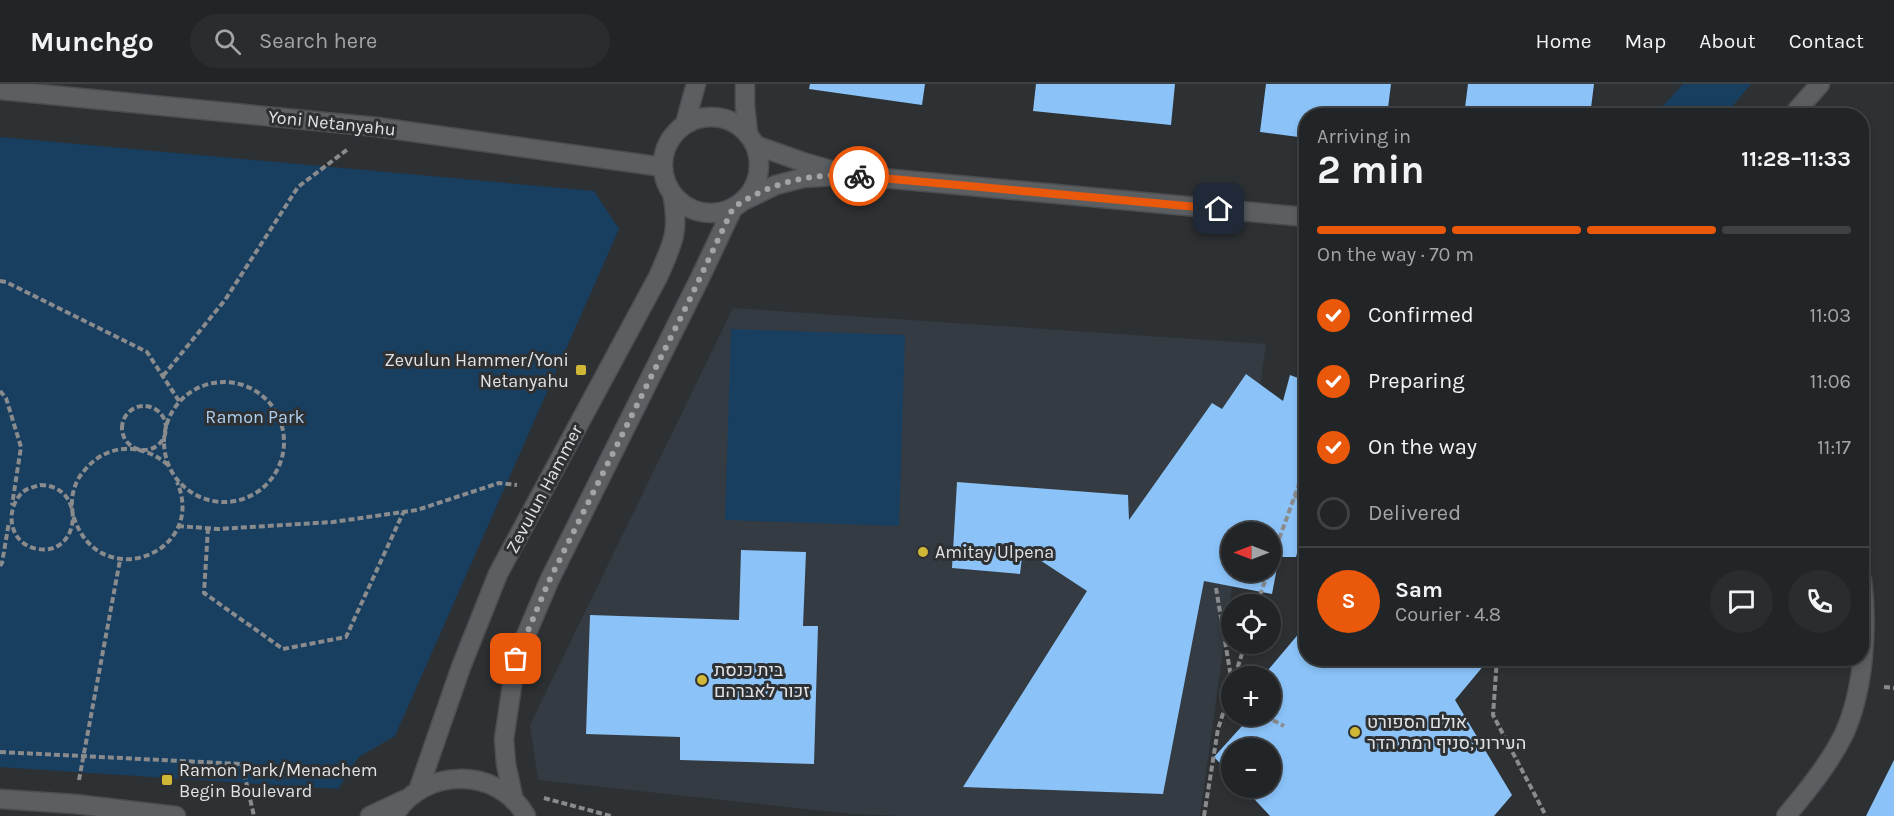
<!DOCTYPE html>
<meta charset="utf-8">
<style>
body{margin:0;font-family:Karla,Heebo,sans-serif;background:#2a2d2f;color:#f1f3f6;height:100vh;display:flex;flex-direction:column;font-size:22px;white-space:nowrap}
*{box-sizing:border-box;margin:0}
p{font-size:20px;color:#a2a5a7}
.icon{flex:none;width:33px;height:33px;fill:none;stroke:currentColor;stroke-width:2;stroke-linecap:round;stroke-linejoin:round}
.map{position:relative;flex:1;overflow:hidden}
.side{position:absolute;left:1299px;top:24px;width:570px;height:558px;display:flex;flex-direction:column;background:#222527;border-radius:24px;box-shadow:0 3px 9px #0003,0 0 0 2px #3f4244}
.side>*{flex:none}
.needle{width:39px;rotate:270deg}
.buttons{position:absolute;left:1221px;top:438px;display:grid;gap:12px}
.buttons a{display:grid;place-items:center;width:60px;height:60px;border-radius:50%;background:#222527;box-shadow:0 3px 9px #0003,0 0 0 2px #3f4244;font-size:30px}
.pin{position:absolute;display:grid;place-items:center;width:51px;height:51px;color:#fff;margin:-26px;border-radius:12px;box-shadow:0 3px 9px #0006}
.courier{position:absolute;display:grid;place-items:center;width:60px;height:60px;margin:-30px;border:4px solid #ea580c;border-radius:50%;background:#fff;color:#222;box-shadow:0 2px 8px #0007}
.headline em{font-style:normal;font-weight:700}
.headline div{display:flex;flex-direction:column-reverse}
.headline{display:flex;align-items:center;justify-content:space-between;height:102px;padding:0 18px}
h1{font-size:39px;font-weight:700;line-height:45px}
.bar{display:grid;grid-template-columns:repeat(4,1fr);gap:9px 6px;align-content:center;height:72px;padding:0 18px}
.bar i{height:8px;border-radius:4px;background:#3f4244}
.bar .current{background:#ea580c}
.bar p{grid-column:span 4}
.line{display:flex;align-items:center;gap:15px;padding:0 18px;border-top:2px solid #3f4244}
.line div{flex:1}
.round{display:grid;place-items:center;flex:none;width:63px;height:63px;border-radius:32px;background:#2a2d2f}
ol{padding:0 18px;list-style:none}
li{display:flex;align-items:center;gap:18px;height:66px}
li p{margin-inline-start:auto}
li .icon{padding:6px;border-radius:50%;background:#ea580c;color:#fff;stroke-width:4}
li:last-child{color:#a2a5a7}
li i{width:33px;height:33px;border:3px solid #3f4244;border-radius:50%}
header{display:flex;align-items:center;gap:36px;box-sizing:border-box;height:84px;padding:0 30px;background:#222527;border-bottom:2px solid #3f4244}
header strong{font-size:28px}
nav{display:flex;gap:33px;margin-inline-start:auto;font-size:21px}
.search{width:420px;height:54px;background:#2a2d2f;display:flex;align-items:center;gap:15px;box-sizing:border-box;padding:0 21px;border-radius:33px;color:#a2a5a7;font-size:22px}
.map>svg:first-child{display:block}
.built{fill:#343b42}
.green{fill:#183e60}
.building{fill:#8bc3f8;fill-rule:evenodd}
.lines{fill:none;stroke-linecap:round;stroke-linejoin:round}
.street-casing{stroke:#4b4d50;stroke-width:21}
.secondary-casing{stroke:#4b4d50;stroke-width:21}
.path{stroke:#898b8d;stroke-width:4;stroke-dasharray:6 3;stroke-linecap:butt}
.street{stroke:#5b5f62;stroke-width:18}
.secondary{stroke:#5b5f62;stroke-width:18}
.done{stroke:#a2a4a6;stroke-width:6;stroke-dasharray:0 10.8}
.route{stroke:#ea580c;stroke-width:8}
.poi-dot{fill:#d0b836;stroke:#2e3134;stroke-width:2}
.labels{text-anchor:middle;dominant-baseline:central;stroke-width:6;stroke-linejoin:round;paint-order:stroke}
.street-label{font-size:18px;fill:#e0e2e4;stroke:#2e3134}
.poi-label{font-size:18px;fill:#e0e2e4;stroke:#2e3134;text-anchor:start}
.park-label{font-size:18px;fill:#adcff1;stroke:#2e3134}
</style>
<header>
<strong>Munchgo</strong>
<div class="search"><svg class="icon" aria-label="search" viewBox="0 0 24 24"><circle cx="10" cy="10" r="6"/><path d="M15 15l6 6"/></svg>Search here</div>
<nav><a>Home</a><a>Map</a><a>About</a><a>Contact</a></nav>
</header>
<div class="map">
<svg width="1894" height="732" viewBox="0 0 1894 732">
<rect width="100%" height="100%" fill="#2e3134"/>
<!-- built -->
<path class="built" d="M733,224L1266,260L1240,448H1232V488H1234L1200,732H902L853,730L538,696L530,641Z"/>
<!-- green -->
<path class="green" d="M1683,0H1751L1725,31H1655Z
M0,53L594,107L619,145L395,652L359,673L338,705L0,683Z
M731,245L905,251L899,442L725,436Z"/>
<!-- building -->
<path class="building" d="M810,0H925L922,21L809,5Z
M1036,0H1175L1171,41L1033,27Z
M1266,0H1391L1387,32H1306V54L1260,48Z
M1468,0H1594L1590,32H1464Z
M1246,290L1283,317L1290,291L1306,297V437L1296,473H1279L1272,510L1204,497L1163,710L963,703L1087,507L1023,465L1020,490L952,484L957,398L1128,411L1129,436L1212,319L1222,325ZM1232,448H1270V488H1232Z
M741,466L806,468L803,542H818L814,680L680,676V653L586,650L590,531L739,536Z
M1306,541V574H1490L1455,616L1512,711L1494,732H1270L1244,704H1270V664H1232V691L1214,673L1251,632H1270V592H1263Z
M1894,676V732H1866Z"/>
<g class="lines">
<!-- street casing -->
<g class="street-casing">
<path id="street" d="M1792,32L1820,0
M755,61L803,78L834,87
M745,116L776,101L803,94L850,91L1306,133
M1786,732C1808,706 1829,680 1844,650C1864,606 1868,543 1862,496"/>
</g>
<!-- secondary casing -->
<g class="secondary-casing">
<path id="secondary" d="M745,0V22L748,49
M0,6L377,43L663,83
M663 81a48 48 0 1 1 96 0a48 48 0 1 1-96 0Z
M685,40L696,0
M418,707L461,583L498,490L658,193C673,159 680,147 672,109
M0,715L75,720L176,732
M514,717L506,680L504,655L516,575L549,497L699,196L733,124
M370,732L404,716
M394,732C422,683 498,682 526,732"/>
</g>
<!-- path -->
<path class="path" d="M0,197L6,198L147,268L179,317
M163,292L225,216L298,103L348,65
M164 358a60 60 0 1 1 120 0a60 60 0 1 1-120 0Z
M0,307L6,314L21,363L12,421
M122 344a22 22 0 1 1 44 0a22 22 0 1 1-44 0Z
M168,381C142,358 106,359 84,387C73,399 69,418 74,434C100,511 208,469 177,398
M40,401C87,401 81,472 38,465C11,461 4,430 20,411C24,405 33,403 40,401Z
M1294,412L1306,415
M178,442L218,445L333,438L417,426L499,399L517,401
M208,444L204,509L283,565L346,553L403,429
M1270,480L1306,381
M0,482L2,479L9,438
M1216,504L1232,599
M1257,520L1268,488
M1497,574L1493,631L1546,732
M1235,592L1245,560
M1884,603L1894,604
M1265,632L1284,642
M0,668L242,680L254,732
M79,696L120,476
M544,714L611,732
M1204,732L1218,645L1232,602"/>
<!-- street -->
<use href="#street" class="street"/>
<!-- secondary -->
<use href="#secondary" class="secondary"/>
</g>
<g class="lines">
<!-- done -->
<path class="done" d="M516,575L549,497L689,217L733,124C770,98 814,88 859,92"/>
<!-- route -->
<path class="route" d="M859,92L1219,125"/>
</g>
<!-- markers -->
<g class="poi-dot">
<rect x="575" y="280" width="12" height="12" rx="3"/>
<circle cx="923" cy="468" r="6"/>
<circle cx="702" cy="596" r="6"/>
<circle cx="1355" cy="648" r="6"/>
<rect x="161" y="690" width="12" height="12" rx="3"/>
</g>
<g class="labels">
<!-- street labels -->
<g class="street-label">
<text transform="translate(332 39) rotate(6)">Yoni Netanyahu</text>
<text transform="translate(544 405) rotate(-62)">Zevulun Hammer</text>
</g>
<!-- poi labels -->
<g class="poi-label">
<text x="569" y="276" text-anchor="end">Zevulun Hammer/Yoni<tspan x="569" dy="21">Netanyahu</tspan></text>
<text x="935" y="468">Amitay Ulpena</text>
<text x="714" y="586">בית כנסת<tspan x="714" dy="21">זכור לאברהם</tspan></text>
<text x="1367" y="638">אולם הספורט<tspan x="1367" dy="21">העירוני,סניף רמת הדר</tspan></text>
<text x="179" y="686">Ramon Park/Menachem<tspan x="179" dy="21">Begin Boulevard</tspan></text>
</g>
<!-- park labels -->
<g class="park-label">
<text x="255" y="333">Ramon Park</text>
</g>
</g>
</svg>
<div class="buttons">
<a><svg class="needle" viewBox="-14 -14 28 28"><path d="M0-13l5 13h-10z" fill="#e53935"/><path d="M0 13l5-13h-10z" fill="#a2a5a7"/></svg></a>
<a><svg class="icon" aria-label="locate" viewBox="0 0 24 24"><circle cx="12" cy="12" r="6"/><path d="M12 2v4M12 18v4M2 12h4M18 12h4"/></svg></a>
<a>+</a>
<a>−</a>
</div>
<div class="pin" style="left:516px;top:575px;background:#ea580c"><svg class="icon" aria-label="bag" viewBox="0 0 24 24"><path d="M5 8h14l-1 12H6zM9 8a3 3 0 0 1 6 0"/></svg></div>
<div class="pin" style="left:1219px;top:125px;background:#1f2937"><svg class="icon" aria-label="home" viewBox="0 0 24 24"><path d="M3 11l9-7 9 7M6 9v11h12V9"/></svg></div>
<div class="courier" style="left:859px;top:92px"><svg class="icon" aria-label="bike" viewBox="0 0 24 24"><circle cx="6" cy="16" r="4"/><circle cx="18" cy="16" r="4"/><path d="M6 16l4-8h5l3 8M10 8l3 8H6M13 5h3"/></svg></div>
<section class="side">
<div class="headline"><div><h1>2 min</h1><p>Arriving in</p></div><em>11:28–11:33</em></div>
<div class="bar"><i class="current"></i><i class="current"></i><i class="current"></i><i></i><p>On the way · 70 m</p></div>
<ol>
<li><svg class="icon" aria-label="check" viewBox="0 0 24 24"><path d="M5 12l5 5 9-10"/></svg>Confirmed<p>11:03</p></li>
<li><svg class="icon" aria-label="check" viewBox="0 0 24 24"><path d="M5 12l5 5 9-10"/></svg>Preparing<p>11:06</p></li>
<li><svg class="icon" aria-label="check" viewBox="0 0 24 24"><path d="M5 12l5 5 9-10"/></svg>On the way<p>11:17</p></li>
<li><i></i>Delivered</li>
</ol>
<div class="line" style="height:108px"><b class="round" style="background:#ea580c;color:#fff">S</b><div><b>Sam</b><p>Courier · 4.8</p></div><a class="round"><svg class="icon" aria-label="chat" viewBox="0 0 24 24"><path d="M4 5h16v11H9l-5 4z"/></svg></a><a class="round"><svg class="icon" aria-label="phone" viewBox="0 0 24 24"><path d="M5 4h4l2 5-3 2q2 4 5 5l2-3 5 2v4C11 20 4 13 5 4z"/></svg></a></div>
</section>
</div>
